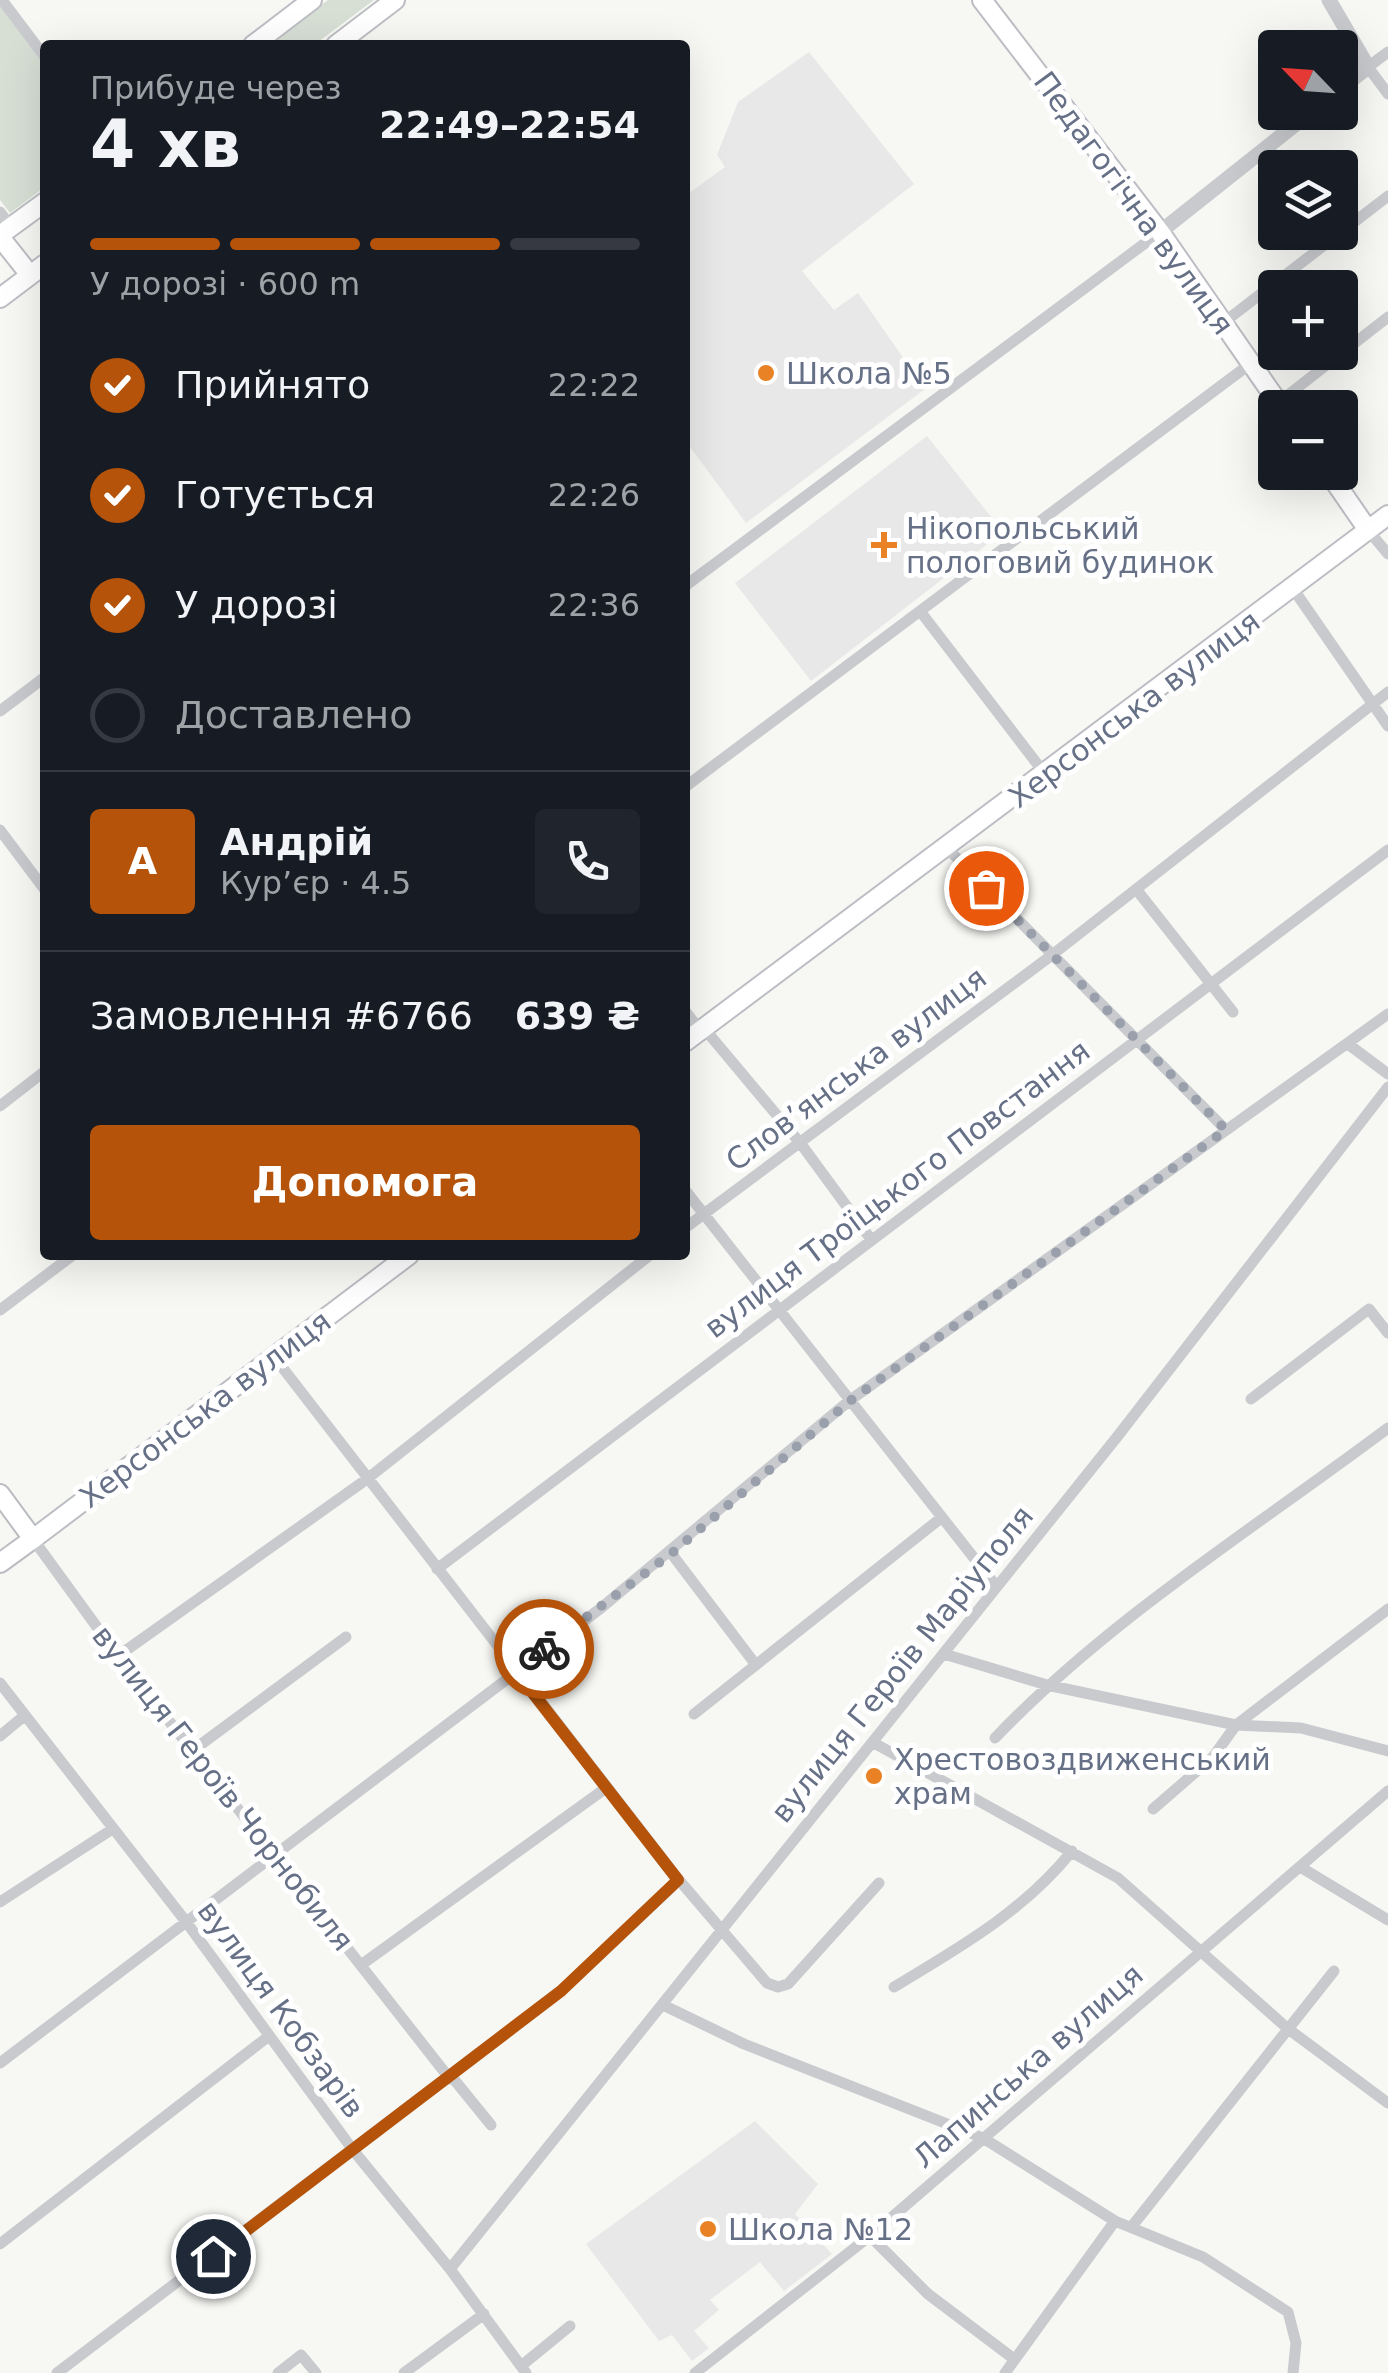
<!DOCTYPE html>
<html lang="uk">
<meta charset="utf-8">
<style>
body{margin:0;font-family:"DejaVu Sans",sans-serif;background:#20242c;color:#f1f3f6;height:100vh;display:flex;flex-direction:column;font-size:38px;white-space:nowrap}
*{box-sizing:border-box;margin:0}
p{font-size:32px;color:#9ea1a6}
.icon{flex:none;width:55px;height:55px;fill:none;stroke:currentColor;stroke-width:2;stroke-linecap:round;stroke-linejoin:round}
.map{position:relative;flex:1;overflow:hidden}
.side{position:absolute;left:40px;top:40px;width:650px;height:1220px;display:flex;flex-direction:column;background:#171b24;border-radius:10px;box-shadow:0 10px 40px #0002}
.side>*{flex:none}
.needle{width:65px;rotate:295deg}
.fabs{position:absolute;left:1258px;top:30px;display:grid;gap:20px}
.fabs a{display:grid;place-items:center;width:100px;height:100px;border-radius:10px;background:#171b24;box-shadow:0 10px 40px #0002;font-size:50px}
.pin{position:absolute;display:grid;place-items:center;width:85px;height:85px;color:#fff;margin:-42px;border:5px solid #fff;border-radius:50%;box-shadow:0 2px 10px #0007}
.courier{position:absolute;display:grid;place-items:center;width:100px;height:100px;margin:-50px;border:8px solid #b45309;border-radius:50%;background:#fff;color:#222;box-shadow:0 2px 12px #0007}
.headline em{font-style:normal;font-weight:700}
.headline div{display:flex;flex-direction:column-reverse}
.headline{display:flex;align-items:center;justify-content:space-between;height:170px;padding:0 50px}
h1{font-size:65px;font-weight:700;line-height:75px}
.bar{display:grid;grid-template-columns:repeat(4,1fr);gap:15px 10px;align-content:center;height:120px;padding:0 50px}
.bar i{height:12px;border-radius:8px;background:#363941}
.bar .selected{background:#b45309}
.bar p{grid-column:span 4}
.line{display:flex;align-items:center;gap:25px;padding:0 50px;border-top:2px solid #363941}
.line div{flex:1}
.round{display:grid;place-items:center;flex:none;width:105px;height:105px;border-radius:10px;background:#20242c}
ol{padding:0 50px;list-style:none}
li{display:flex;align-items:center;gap:30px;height:110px}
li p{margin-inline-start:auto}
li .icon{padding:10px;border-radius:50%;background:#b45309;color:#fff;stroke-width:4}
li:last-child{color:#9ea1a6}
li i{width:55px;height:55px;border:5px solid #363941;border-radius:50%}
.action{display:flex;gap:20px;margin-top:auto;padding:20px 50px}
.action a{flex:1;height:115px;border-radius:10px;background:#b45309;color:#fff;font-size:40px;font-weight:700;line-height:115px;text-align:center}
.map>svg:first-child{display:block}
.built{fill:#e8e8e8}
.green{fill:#d7dfd5}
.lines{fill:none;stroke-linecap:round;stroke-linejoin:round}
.secondary-casing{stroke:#bcbec4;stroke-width:22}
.primary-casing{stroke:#babcc1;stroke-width:22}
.minor{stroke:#c8cace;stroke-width:11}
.tertiary{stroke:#c8cace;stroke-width:15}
.secondary{stroke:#fff;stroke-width:18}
.primary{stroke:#fff;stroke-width:18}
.done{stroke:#99a0ac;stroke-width:10;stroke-dasharray:0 18}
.route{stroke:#b45309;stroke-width:12}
.poi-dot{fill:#e88224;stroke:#fff;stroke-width:4}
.labels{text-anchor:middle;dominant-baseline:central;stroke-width:10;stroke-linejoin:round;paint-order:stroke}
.street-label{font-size:30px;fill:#667086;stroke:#fff}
.poi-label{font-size:30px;fill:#667086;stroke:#fff;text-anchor:start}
</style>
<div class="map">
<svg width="1388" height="2373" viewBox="0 0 1388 2373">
<rect width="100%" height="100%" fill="#f7f8f4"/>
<!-- built -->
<path class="built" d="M809,52L914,184L802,271L834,310L858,293L925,389L746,523L685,440V196L725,167L717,155L738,102Z
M927,436L1003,532L811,681L735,583Z
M755,2121L818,2184L795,2214L832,2254L784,2291L760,2262L710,2300L719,2310L694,2331L709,2348L692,2361L672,2335L659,2341L586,2244Z"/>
<!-- green -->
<path class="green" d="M328,0H374L314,45H268Z
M0,6L45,65V187L10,213L0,200Z"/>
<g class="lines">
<!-- secondary casing -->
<g class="secondary-casing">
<path id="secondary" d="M982,0L1160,232L1282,408
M253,45L312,0
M336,45L395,0
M0,235L45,202
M0,237L30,275
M0,298L45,264
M1328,472L1368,530
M685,1042L1388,515
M33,1539L409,1255"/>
</g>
<!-- primary casing -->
<g class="primary-casing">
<path id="primary" d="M0,1494L33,1539L0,1563"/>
</g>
<!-- minor -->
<path class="minor" d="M2,0L45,57
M1388,52L1368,67L1388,94
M0,212L11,227
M1223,323L1388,196
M1279,402L1388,317
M1368,530L1388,554
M685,586L1160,232
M1294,590L1388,726
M920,611L1045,774
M0,711L45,677
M685,787L1246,367L1253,366
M0,830L45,890
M947,848L1226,1130
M1136,889L1233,1012
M685,1011L700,1030
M703,1027L801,1144L870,1238
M1348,1044L1388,1074
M0,1106L45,1071
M685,1190L996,1586
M685,1228L1052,955L1388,692
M0,1310L73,1255
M275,1358L679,1880L767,1983L778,1987L788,1984L879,1883
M1251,1399L1369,1309L1388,1333
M33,1539L118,1656L450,2079
M671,1553L756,1665
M437,1569L1388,850
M944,1654L1047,1685L1236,1725L1301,1728L1388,1751
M118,1656L367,1479L650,1255
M0,1683L187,1923L353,2150L450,2269L526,2373
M694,1714L941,1518
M0,1736L24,1716
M995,1738C1110,1618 1255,1528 1388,1428
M874,1743L1118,1878L1287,2028L1388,2103
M192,1751L346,1637
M1153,1809L1213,1757L1236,1725L1388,1609
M1302,1868L1388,1920
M0,1902L111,1830
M361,1965L606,1788
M894,1987C959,1948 1024,1911 1072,1851
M663,2005L744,2044L983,2138L1115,2221L1203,2257L1288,2312L1296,2343L1293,2373
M0,2063L601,1608L849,1401L1388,1014
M452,2077L491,2125
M1133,2225L1334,1971
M870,2236L928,2294L1014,2359
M0,2244L269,2036
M450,2269L1117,1437L1388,1087
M521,2366L570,2326
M57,2373L561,1991L679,1880
M278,2373L301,2355L316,2373
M404,2373L484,2314
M695,2373L870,2236L1388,1791
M1005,2373L1115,2221"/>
<!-- tertiary -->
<path class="tertiary" d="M1329,0L1368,67L1340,89
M1160,232L1311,112"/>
<!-- secondary -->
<use href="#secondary" class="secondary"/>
<!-- primary -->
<use href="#primary" class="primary"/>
</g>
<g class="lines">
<!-- done -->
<path class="done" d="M544,1649L672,1553L850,1401L1226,1130L986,888"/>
<!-- route -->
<path class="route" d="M213,2256L561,1991L678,1880L515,1670L544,1649"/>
</g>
<!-- markers -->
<g class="poi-dot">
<circle cx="766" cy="373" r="10"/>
<path d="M879 530h10v10h10v10h-10v10h-10v-10h-10v-10h10z"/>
<circle cx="874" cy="1776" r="10"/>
<circle cx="708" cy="2229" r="10"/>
</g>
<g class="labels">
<!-- street labels -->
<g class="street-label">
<text transform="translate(1134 203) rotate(54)">Педагогічна вулиця</text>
<text transform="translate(1134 709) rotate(-37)">Херсонська вулиця</text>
<text transform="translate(856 1069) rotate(-37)">Словʼянська вулиця</text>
<text transform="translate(897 1189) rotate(-37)">вулиця Троїцького Повстання</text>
<text transform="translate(205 1409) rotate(-37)">Херсонська вулиця</text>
<text transform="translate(902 1664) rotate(-51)">вулиця Героїв Маріуполя</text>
<text transform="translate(223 1788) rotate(52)">вулиця Героїв Чорнобиля</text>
<text transform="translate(281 2009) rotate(54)">вулиця Кобзарів</text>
<text transform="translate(1028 2066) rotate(-41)">Лапинська вулиця</text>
</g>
<!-- poi labels -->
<g class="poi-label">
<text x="786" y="373">Школа №5</text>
<text x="906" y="528">Нікопольський<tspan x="906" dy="34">пологовий будинок</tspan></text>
<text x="894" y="1759">Хрестовоздвиженський<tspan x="894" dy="34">храм</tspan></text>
<text x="728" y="2229">Школа №12</text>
</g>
</g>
</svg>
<div class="fabs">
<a><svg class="needle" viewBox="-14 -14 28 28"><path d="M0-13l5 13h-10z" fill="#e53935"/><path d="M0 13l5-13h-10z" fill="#9ea1a6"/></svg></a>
<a><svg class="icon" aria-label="layers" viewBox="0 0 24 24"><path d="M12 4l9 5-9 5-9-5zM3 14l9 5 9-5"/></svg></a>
<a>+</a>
<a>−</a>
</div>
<div class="pin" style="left:986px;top:888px;background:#ea580c"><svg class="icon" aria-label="bag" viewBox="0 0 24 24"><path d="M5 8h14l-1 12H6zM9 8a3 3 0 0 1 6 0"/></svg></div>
<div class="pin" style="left:213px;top:2256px;background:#1f2937"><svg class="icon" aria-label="home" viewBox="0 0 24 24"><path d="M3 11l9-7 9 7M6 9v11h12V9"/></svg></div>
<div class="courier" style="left:544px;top:1649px"><svg class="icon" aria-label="bike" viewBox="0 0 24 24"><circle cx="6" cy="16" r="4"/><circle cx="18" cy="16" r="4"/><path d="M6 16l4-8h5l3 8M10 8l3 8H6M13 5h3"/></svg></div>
<section class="side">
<div class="headline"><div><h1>4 хв</h1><p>Прибуде через</p></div><em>22:49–22:54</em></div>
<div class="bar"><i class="selected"></i><i class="selected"></i><i class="selected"></i><i></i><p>У дорозі · 600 m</p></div>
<ol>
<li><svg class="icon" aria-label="check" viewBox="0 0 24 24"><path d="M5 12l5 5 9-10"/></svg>Прийнято<p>22:22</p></li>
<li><svg class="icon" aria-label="check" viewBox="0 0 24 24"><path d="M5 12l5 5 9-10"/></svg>Готується<p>22:26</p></li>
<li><svg class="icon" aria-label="check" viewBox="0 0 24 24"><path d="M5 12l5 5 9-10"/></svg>У дорозі<p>22:36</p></li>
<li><i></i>Доставлено</li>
</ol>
<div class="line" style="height:180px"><b class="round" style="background:#b45309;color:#fff">А</b><div><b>Андрій</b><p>Кур’єр · 4.5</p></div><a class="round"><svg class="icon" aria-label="phone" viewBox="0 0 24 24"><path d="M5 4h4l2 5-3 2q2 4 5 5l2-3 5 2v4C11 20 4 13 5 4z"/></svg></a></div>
<div class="line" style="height:130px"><div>Замовлення #6766</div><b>639 ₴</b></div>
<div class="action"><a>Допомога</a></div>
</section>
</div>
